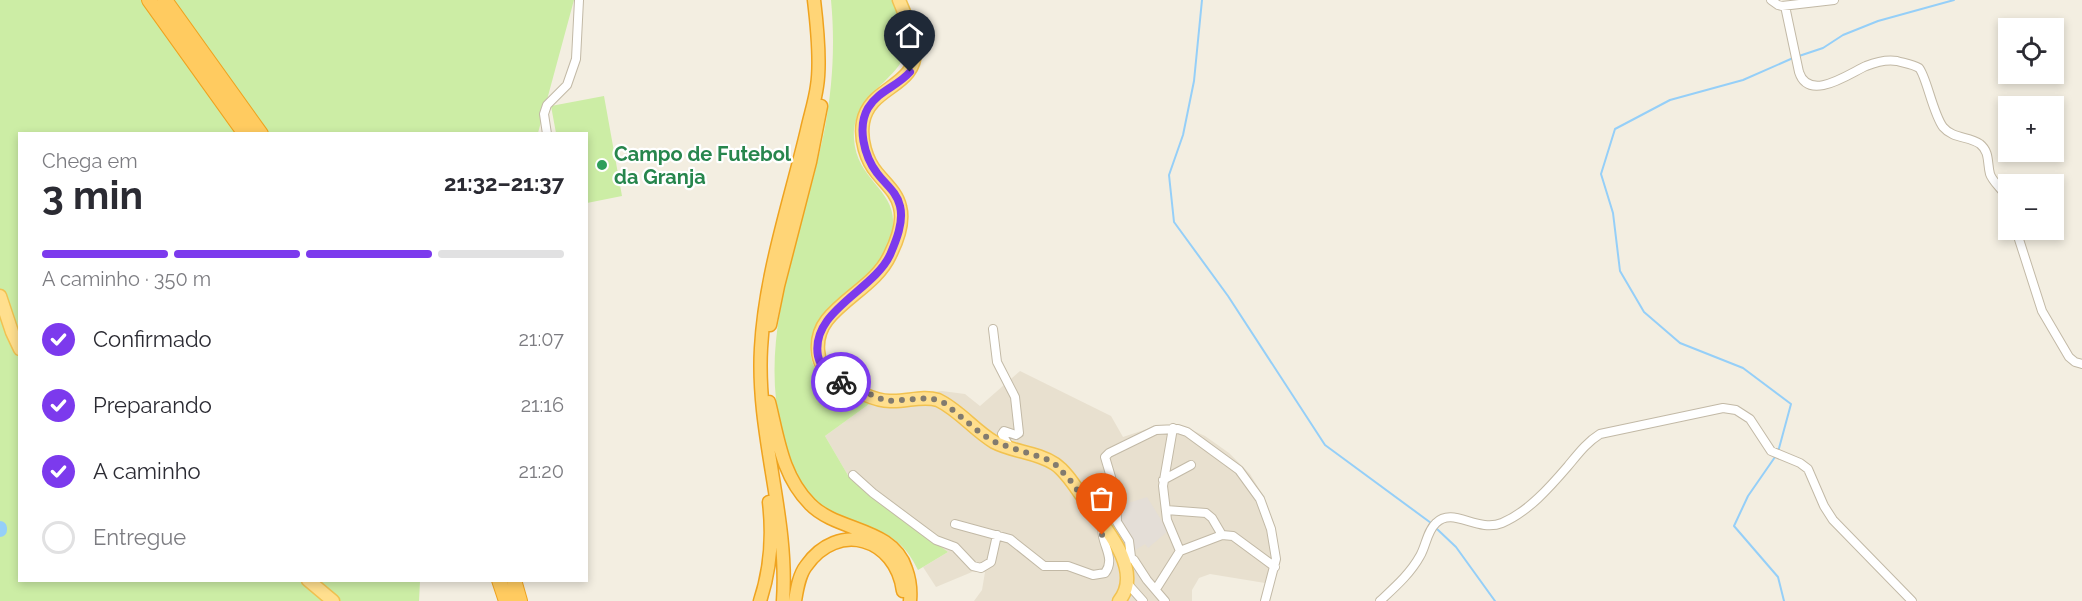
<!DOCTYPE html>
<html lang="pt">
<meta charset="utf-8">
<style>
body{margin:0;font-family:Raleway,sans-serif;background:#f7f7f7;color:#2b2b33;height:100vh;display:flex;flex-direction:column;font-size:22px;white-space:nowrap}
*{box-sizing:border-box;margin:0}
p{font-size:20px;color:#7c7c81}
.icon{flex:none;width:33px;height:33px;fill:none;stroke:currentColor;stroke-width:2;stroke-linecap:round;stroke-linejoin:round}
.map{position:relative;flex:1;overflow:hidden}
.sheet{position:absolute;left:18px;top:132px;width:570px;height:450px;display:flex;flex-direction:column;background:#fff;border-radius:0px;box-shadow:0 3px 9px #0003}
.sheet>*{flex:none}
.fabs{position:absolute;left:1998px;top:18px;display:grid;gap:12px}
.fabs a{display:grid;place-items:center;width:66px;height:66px;border-radius:0px;background:#fff;box-shadow:0 3px 9px #0003;font-size:30px}
.pin{position:absolute;display:grid;place-items:center;width:51px;height:51px;color:#fff;margin:-62px -26px;border-radius:50% 50% 50% 0;rotate:-45deg;box-shadow:0 0 6px #0007}
.pin .icon{rotate:45deg}
.courier{position:absolute;display:grid;place-items:center;width:60px;height:60px;margin:-30px;border:4px solid #7c3aed;border-radius:50%;background:#fff;color:#222;box-shadow:0 2px 8px #0007}
.summary em{font-style:normal;font-weight:700}
.summary div{display:flex;flex-direction:column-reverse}
.summary{display:flex;align-items:center;justify-content:space-between;height:102px;padding:0 24px}
h1{font-size:39px;font-weight:700;line-height:45px}
.bar{display:grid;grid-template-columns:repeat(4,1fr);gap:9px 6px;align-content:center;height:72px;padding:0 24px}
.bar i{height:8px;border-radius:4px;background:#e1e1e2}
.bar .on{background:#7c3aed}
.bar p{grid-column:span 4}
ol{padding:0 24px;list-style:none}
li{display:flex;align-items:center;gap:18px;height:66px}
li p{margin-inline-start:auto}
li .icon{padding:6px;border-radius:50%;background:#7c3aed;color:#fff;stroke-width:4}
li:last-child{color:#7c7c81}
li i{width:33px;height:33px;border:3px solid #e1e1e2;border-radius:50%}
.map>svg:first-child{display:block}
.residential{fill:#e8e0cf}
.industrial{fill:#e4ded7}
.green{fill:#cceda5}
.lines{fill:none;stroke-linecap:round;stroke-linejoin:round}
.stream{stroke:#95cff8;stroke-width:2}
.river{stroke:#95cff8;stroke-width:14}
.minor-casing{stroke:#c2b9a6;stroke-width:10}
.primary-casing{stroke:#f1c251;stroke-width:15}
.trunk-casing{stroke:#efa31f;stroke-width:15}
.motorway-casing{stroke:#efa31f;stroke-width:16}
.minor{stroke:#fff;stroke-width:8}
.primary{stroke:#ffdf8e;stroke-width:12}
.trunk{stroke:#ffd577;stroke-width:12}
.motorway{stroke:#ffcb60;stroke-width:14}
.done{stroke:#827b6f;stroke-width:6;stroke-dasharray:0 10.8}
.route{stroke:#7c3aed;stroke-width:8}
.leisure-dot{fill:#2e9e5b;stroke:#fff;stroke-width:2}
.labels{text-anchor:middle;dominant-baseline:central;stroke-width:4.5;stroke-linejoin:round;paint-order:stroke}
.leisure-label{font-size:20px;font-weight:bold;fill:#27864d;stroke:#fff;text-anchor:start}
</style>
<div class="map">
<svg width="2082" height="601" viewBox="0 0 2082 601">
<rect width="100%" height="100%" fill="#f3eee1"/>
<!-- residential -->
<path class="residential" d="M1020,371L1111,416L1123,437L1153,427L1168,425L1185,427L1205,436L1229,453L1250,474L1264,497L1275,526L1279,556L1265,583L1210,574L1199,578L1192,590V601H974L982,590L985,572H972L936,587L923,567L948,552L849,477L825,436L872,402L899,395L942,391L965,394L980,406Z"/>
<!-- industrial -->
<path class="industrial" d="M1147,497L1168,531L1148,548L1145,544L1134,551L1120,520L1119,506Z"/>
<!-- green -->
<path class="green" d="M0,0H574L538,133L20,134V580L420,581L419,601H0Z
M831,0H893C898,12 906,26 907,39C910,79 851,89 854,139C857,186 906,190 890,241C881,270 850,297 830,320C825,326 816,333 812,341C808,352 812,367 820,375C833,388 856,394 872,402L825,436L849,477L948,552L918,570C896,523 864,532 827,509C808,498 797,480 789,460C785,451 783,439 781,429C757,327 806,226 825,127C833,85 835,42 831,0Z
M604,96L622,196L587,203L586,134L556,133L551,106Z"/>
<g class="lines">
<!-- stream -->
<path class="stream" d="M1202,0L1194,81L1183,135L1169,175L1174,222L1228,296L1325,445L1431,523
M1799,56L1823,48L1843,35L1878,21L1954,0
M1778,452L1791,404L1743,368L1680,343L1644,312L1620,271L1613,213L1601,174L1615,129L1670,100L1743,80L1793,58
M1775,457L1748,496L1734,526L1778,577L1784,601
M1437,529L1456,547L1495,601"/>
<!-- river -->
<path class="river" d="M0,528V530"/>
<!-- minor casing -->
<g class="minor-casing">
<path id="minor" d="M1771,0L1778,5L1782,6L1834,0
M1785,6L1799,72C1809,103 1850,73 1866,66C1876,62 1886,59 1897,61C1904,63 1913,64 1919,68C1926,75 1933,114 1943,127C1953,139 1969,136 1980,144C1990,152 1987,163 1990,174C1993,183 2004,190 2008,200
M547,134L544,114L547,105L567,85L576,59L579,0
M2016,230L2042,311L2069,357L2075,362L2082,364
M993,329L997,362L1015,397L1019,433L1016,435L1004,431L1002,434L1010,448
M1173,428L1163,486L1167,520L1180,551
M853,475L873,493L936,540L955,547L973,566L981,568L991,562L997,535
M1163,480L1191,465
M1166,510L1206,513L1212,518L1222,535
M955,524L1010,539L1044,566H1068L1093,575L1105,573C1117,557 1099,543 1103,525
M1126,555L1134,560L1147,580L1165,601
M1131,557L1129,541L1117,522L1116,494L1105,457L1109,453L1156,430L1178,429L1187,432L1239,470L1260,499L1271,529L1276,559L1265,601
M1127,583L1143,601
M1156,589L1180,551L1222,535L1233,536L1275,567
M1380,601C1395,587 1410,574 1420,556C1426,546 1427,531 1436,523C1453,506 1477,533 1502,523C1528,512 1550,487 1568,466C1578,454 1587,442 1600,434L1723,408L1736,410L1750,419L1771,451L1800,463L1808,469L1824,506L1833,520L1912,601"/>
</g>
<!-- primary casing -->
<g class="primary-casing">
<path id="primary" d="M899,0C905,15 913,31 915,47C918,88 870,85 863,122C860,139 866,160 877,173C886,184 897,193 900,207C904,222 897,241 890,255C877,283 846,296 827,320C814,337 814,363 832,377C848,386 871,401 890,401C907,402 922,395 938,400C959,410 974,430 994,442C1013,452 1037,452 1055,464C1068,473 1077,490 1087,503C1105,527 1144,571 1119,601
M0,296L12,332L20,349
M308,580L333,601"/>
</g>
<!-- trunk casing -->
<g class="trunk-casing">
<path id="trunk" d="M770,325L778,286L810,162L821,106
M769,402C778,438 782,476 810,504C837,532 893,527 906,569C910,580 911,590 910,601
M760,601C771,568 773,536 769,502
M783,601C789,516 756,434 761,348C765,274 790,202 807,130C810,116 815,101 817,86C821,61 817,25 814,0
M795,601C797,589 799,575 806,566C838,520 896,538 903,591"/>
</g>
<!-- motorway casing -->
<g class="motorway-casing">
<path id="motorway" d="M149,0L245,134
M165,0L261,134
M499,580L506,601
M514,580L520,601"/>
</g>
<!-- minor -->
<use href="#minor" class="minor"/>
<!-- primary -->
<use href="#primary" class="primary"/>
<!-- trunk -->
<use href="#trunk" class="trunk"/>
<!-- motorway -->
<use href="#motorway" class="motorway"/>
</g>
<g class="lines">
<!-- done -->
<path class="done" d="M841,382L886,401L930,398L943,402L983,435L997,443L1046,459L1055,464L1070,480L1103,525L1102,535"/>
<!-- route -->
<path class="route" d="M841,382C830,376 821,369 818,356C810,311 873,291 890,255C896,241 904,222 900,206C897,192 885,184 877,173C864,156 857,127 868,108C878,91 898,86 910,72"/>
</g>
<!-- markers -->
<circle class="leisure-dot" cx="602" cy="165" r="6"/>
<g class="labels">
<!-- leisure labels -->
<g class="leisure-label">
<text x="614" y="154">Campo de Futebol<tspan x="614" dy="23">da Granja</tspan></text>
</g>
</g>
</svg>
<div class="fabs">
<a><svg class="icon" aria-label="locate" viewBox="0 0 24 24"><circle cx="12" cy="12" r="6"/><path d="M12 2v4M12 18v4M2 12h4M18 12h4"/></svg></a>
<a>+</a>
<a>−</a>
</div>
<div class="pin" style="left:1102px;top:535px;background:#ea580c"><svg class="icon" aria-label="bag" viewBox="0 0 24 24"><path d="M5 8h14l-1 12H6zM9 8a3 3 0 0 1 6 0"/></svg></div>
<div class="pin" style="left:910px;top:72px;background:#1f2937"><svg class="icon" aria-label="home" viewBox="0 0 24 24"><path d="M3 11l9-7 9 7M6 9v11h12V9"/></svg></div>
<div class="courier" style="left:841px;top:382px"><svg class="icon" aria-label="bike" viewBox="0 0 24 24"><circle cx="6" cy="16" r="4"/><circle cx="18" cy="16" r="4"/><path d="M6 16l4-8h5l3 8M10 8l3 8H6M13 5h3"/></svg></div>
<section class="sheet">
<div class="summary"><div><h1>3 min</h1><p>Chega em</p></div><em>21:32–21:37</em></div>
<div class="bar"><i class="on"></i><i class="on"></i><i class="on"></i><i></i><p>A caminho · 350 m</p></div>
<ol>
<li><svg class="icon" aria-label="check" viewBox="0 0 24 24"><path d="M5 12l5 5 9-10"/></svg>Confirmado<p>21:07</p></li>
<li><svg class="icon" aria-label="check" viewBox="0 0 24 24"><path d="M5 12l5 5 9-10"/></svg>Preparando<p>21:16</p></li>
<li><svg class="icon" aria-label="check" viewBox="0 0 24 24"><path d="M5 12l5 5 9-10"/></svg>A caminho<p>21:20</p></li>
<li><i></i>Entregue</li>
</ol>
</section>
</div>
